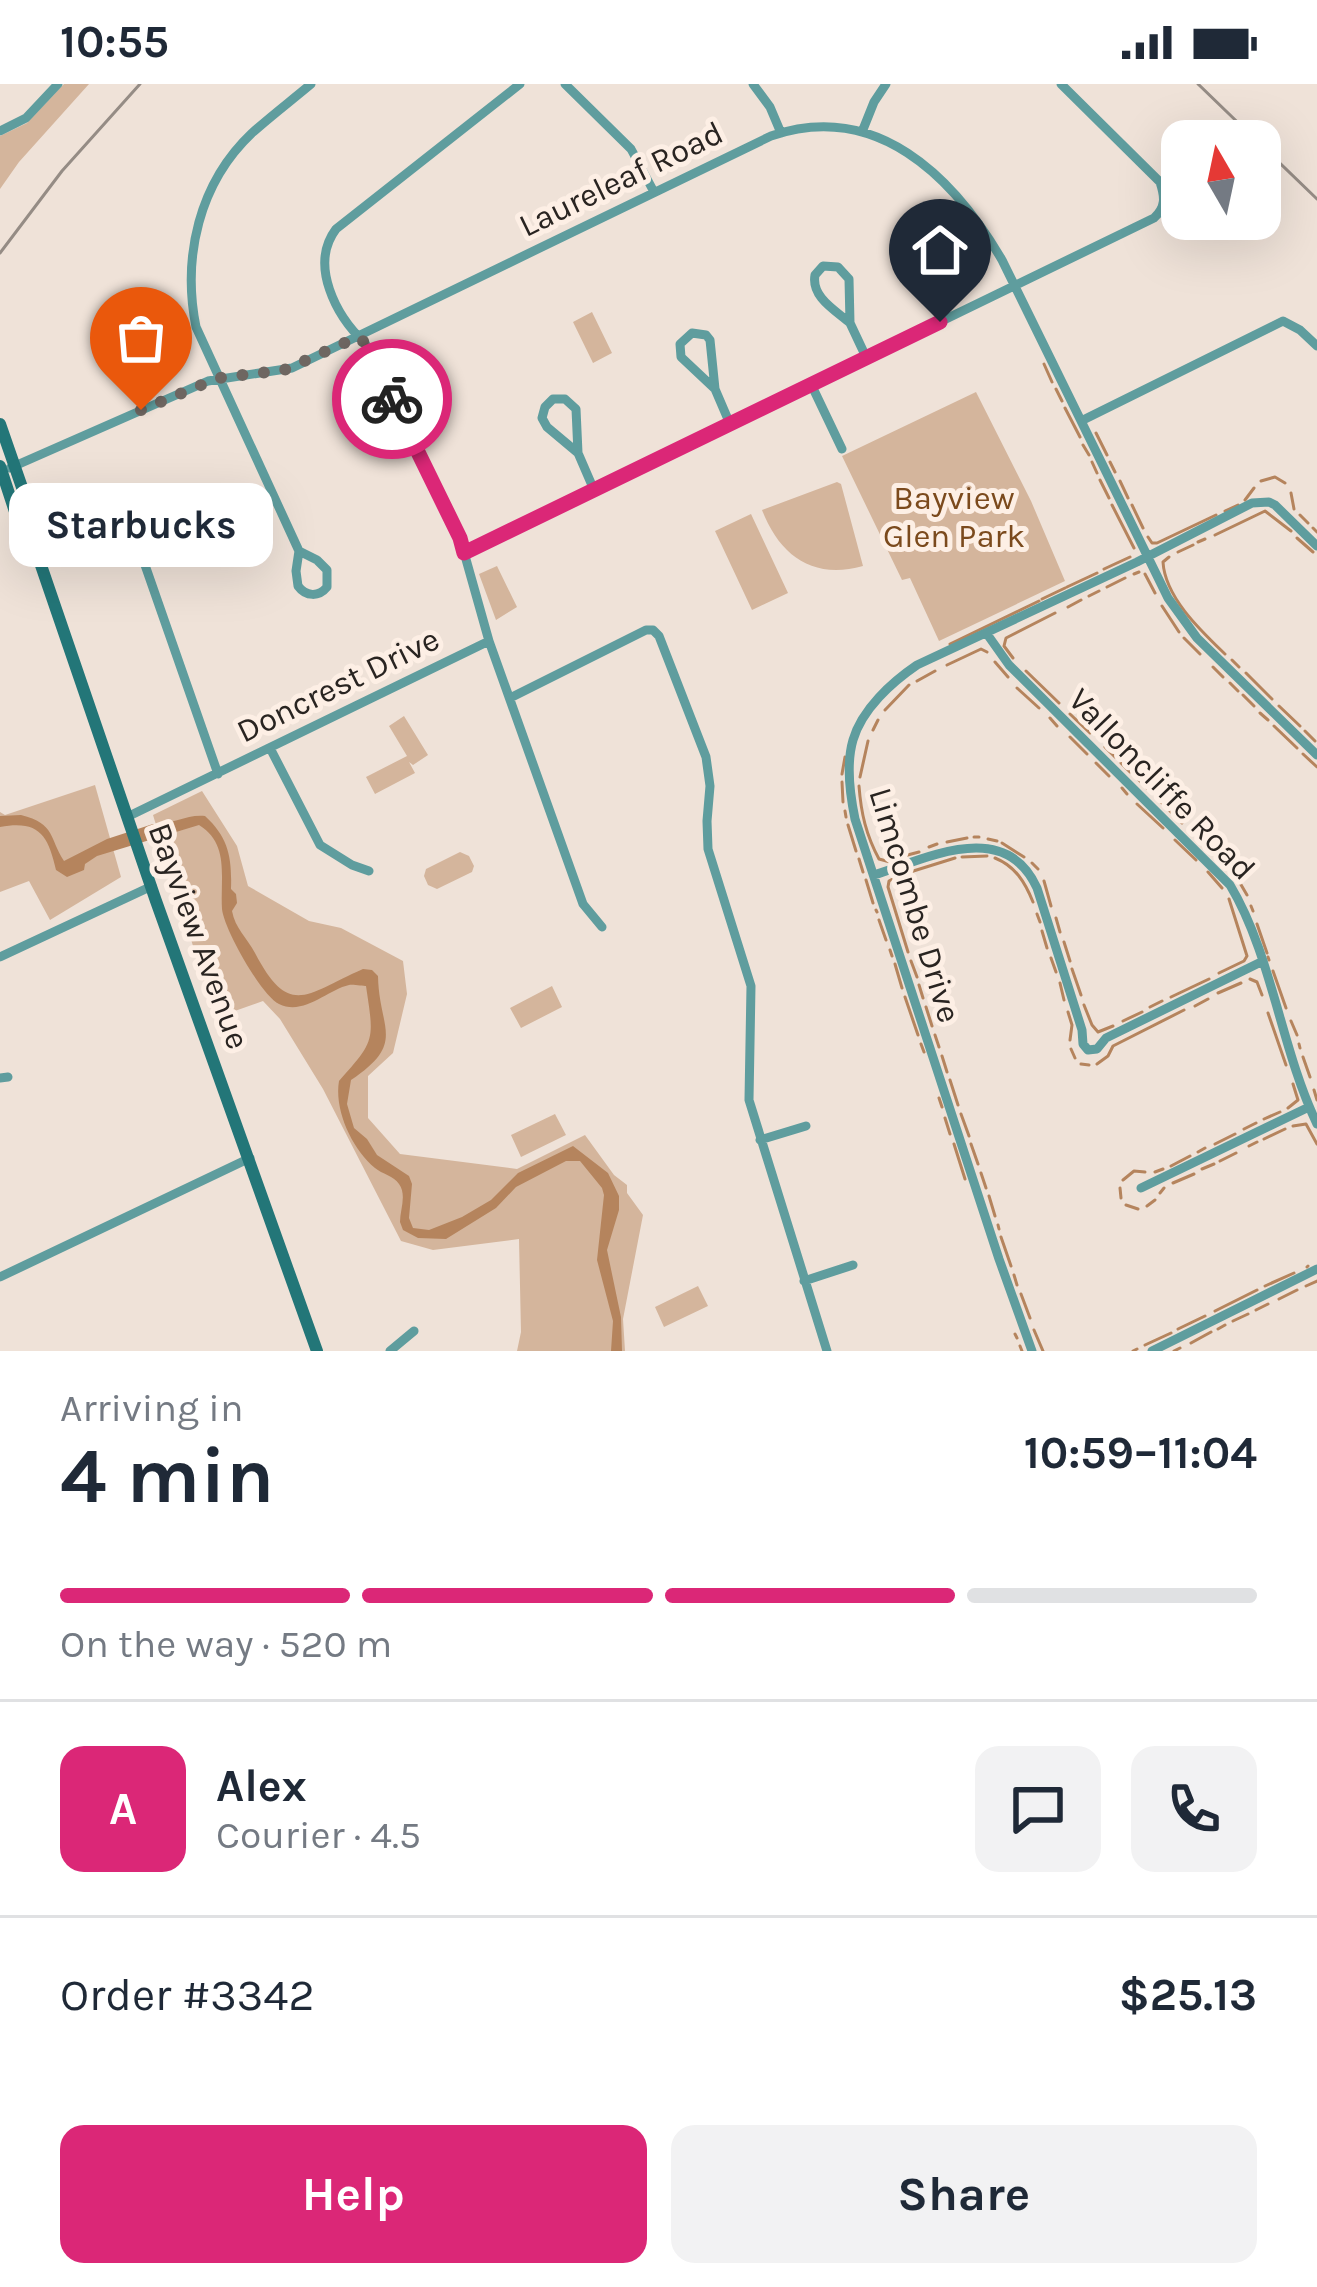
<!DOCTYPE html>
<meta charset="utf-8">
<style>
body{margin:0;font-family:Karla,sans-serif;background:#f2f2f3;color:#1f2937;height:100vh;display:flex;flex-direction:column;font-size:45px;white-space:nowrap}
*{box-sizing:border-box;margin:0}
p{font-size:39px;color:#747a83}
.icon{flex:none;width:66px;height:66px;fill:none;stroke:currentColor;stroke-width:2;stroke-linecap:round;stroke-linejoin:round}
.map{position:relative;height:1267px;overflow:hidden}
.sheet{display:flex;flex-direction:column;background:#fff;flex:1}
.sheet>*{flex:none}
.needle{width:78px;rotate:351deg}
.fabs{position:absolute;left:1161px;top:36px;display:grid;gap:24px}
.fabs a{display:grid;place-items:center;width:120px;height:120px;border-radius:24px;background:#fff;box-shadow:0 12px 48px #0002;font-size:60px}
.pin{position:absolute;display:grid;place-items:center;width:102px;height:102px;color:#fff;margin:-123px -51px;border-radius:50% 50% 50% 0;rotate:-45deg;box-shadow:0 0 12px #0007}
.pin .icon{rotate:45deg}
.courier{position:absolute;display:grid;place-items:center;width:120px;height:120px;margin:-60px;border:9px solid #db2777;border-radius:50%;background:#fff;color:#222;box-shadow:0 3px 15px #0007}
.bubble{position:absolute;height:84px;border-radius:24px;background:#fff;box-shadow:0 12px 48px #0002;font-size:39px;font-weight:700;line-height:84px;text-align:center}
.headline em{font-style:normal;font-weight:700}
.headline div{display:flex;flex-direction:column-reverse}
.headline{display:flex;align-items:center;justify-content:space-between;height:204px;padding:0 60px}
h1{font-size:78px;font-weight:700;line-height:90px}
.bar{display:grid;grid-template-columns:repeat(4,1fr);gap:18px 12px;align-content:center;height:144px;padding:0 60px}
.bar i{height:15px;border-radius:9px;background:#e0e1e3}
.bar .on{background:#db2777}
.bar p{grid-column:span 4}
.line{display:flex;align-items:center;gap:30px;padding:0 60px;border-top:3px solid #e0e1e3}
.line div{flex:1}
.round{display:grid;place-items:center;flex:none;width:126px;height:126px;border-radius:24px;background:#f2f2f3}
.button{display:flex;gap:24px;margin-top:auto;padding:24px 60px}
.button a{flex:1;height:138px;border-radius:24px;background:#db2777;color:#fff;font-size:48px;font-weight:700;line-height:138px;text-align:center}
.button a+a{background:#f2f2f3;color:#1f2937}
.status{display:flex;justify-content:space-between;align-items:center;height:84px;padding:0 60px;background:#fff;direction:ltr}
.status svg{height:33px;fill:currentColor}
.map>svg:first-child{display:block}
.green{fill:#d4b59c}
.water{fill:#b5845d}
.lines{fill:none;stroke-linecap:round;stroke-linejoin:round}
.stream{stroke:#b5845d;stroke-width:3}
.street{stroke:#5f9d9e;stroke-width:9}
.secondary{stroke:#237678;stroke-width:12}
.rail{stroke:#958c85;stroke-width:3}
.done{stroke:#6e6661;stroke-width:12;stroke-dasharray:0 21.6}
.route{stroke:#db2777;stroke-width:15}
.labels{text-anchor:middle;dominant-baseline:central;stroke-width:10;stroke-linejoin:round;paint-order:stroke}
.street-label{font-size:33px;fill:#292421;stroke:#fdefe5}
.park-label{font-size:33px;fill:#7b4a1d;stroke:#fdefe5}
</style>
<div class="status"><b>10:55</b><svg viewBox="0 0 49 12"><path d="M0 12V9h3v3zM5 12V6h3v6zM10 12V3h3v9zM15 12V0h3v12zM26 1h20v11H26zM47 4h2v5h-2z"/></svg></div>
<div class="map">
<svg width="1317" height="1267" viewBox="0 0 1317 1267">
<rect width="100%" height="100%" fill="#efe2d8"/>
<!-- green -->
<path class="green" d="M64,0H89L19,78L0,105V52L27,39Z
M592,228L612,269L593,279L573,238Z
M976,308L1031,417L1065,497L939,557L910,494L902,496L842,372Z
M837,398L841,400L863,482C813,496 780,472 762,426Z
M751,430L788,509L752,526L715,447Z
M497,482L517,523L496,536L479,490Z
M404,632L428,671L413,681L409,678L415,689L375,710L366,693L407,672L389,642Z
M95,701L121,793L50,836L29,797L0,808V728L5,731Z
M202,707L237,762L248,802L309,837L341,844L403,877L407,910L393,969L368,992V1034L400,1070L517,1085L585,1051L614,1091L627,1101V1109L643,1131L623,1235L625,1267H517L521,1248L519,1155L433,1166L401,1157L323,1005L280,935L263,917L215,934L153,731Z
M460,768L469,772L474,782L472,788L437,805L428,801L424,792L426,785Z
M552,902L562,923L521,944L510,924Z
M555,1030L566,1051L521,1073L511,1051Z
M698,1202L708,1222L664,1243L655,1223Z"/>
<!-- water -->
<path class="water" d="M21,731C56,740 49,754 64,777L107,755L153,740C171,741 187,730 205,732C229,754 232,774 231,805L236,810L237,819L232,827C235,844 247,854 255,869C290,936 307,909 363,885L372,886L378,892C379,946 407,958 351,996L347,1020L354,1044L367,1055L377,1071L409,1092L412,1100L409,1134L413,1144L429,1146L462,1133L491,1116L518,1089L573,1062L608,1089L619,1112V1126L607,1166L621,1233L622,1267H611L613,1237L597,1176L604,1111L602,1104L580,1077H566L516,1103L496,1124L446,1155L418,1154L403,1146L400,1138C400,1126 407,1111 399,1100C394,1092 382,1090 375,1084C352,1065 334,1026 339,997C376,956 374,956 366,902C364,902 352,900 349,901C327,906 304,932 279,920C261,911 224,845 222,825C220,794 230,760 199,741L97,772L85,780L84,786L67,793L56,786C48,751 39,736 0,743V732Z"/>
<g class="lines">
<!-- stream -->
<path class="stream" d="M1044,280L1052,298
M1056,305L1062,317
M1065,324L1080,353
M1096,349L1107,371
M1083,361L1089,371
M1092,378L1097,389
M1110,378L1115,388
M1100,396L1109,414
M1120,397L1128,414
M1261,397L1275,393L1285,399
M1291,409L1294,425
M1245,416L1254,404
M1112,421L1134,464
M1132,421L1143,444
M1225,427L1238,421
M1300,431L1308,439
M1313,444L1317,448
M1215,451L1265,427L1291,447
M1148,453L1152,459H1157L1216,431
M1297,454L1313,468
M1198,458L1205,455
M1178,468L1193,461
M1169,473L1163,478C1165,513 1200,546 1225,570
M1104,485L1130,473
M1134,490L1139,488
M1145,490L1155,509
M1067,503L1097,489
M1107,503L1125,494
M1089,512L1099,507
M1042,515L1065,504
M1162,522L1179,548
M1068,523L1081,516
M1184,554L1200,570
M950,560L1039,517
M1013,574L1004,562L1006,554L1055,529
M1232,576L1239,583
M995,578L1008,593
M947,581L981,565L987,568
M1213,583L1223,593
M1026,587L1059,619
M1246,589L1272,615
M917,597L935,587
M1230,599L1238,607
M1017,604L1039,624
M1243,611L1254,622
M1279,622L1300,642
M885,626L909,601
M1260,629L1268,636
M1070,630L1090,649
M1050,634L1057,642
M1274,642L1297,664
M873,646L878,636
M1305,647L1315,657
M1070,653L1087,670
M1105,663L1115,673
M1303,670L1317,683
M1096,679L1109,692
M1121,679L1130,688
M842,690L845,673
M860,693L868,657
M1136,693L1149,706
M842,698L843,718
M859,702C861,729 866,751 879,775L890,778
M1122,704L1127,710
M1158,715L1182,739
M1137,720L1163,744
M845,727L846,733
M848,741L856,767
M1190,746L1201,756
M974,753H979
M988,755L997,757
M1175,756L1196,776
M947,758L967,754
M1002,759L1024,773
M929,763L937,760
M1208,765L1216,772
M900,773L919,768
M962,773L987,772
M995,774C1015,782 1025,798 1033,818
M859,775L863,788
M1032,779L1038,785
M1225,781L1233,789
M1208,788L1222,804
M907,789L955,774
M898,792L889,797L888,803L908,868
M866,796L873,819
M1044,797L1051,822
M1240,799L1247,811
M1251,822L1253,827
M876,826L877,828
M1037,830L1040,838
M1056,834L1060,848
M879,836L886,856
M1257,840L1267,869
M1042,847L1047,864
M1064,858L1070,877
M890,866L892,872
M1268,873L1269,876
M1051,874L1056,888
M911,877L917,893
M895,880L902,904
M1072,885L1081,911
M1273,887L1286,924
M1219,889L1244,877L1247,872L1229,815
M1250,895L1257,898L1262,911
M1060,899L1064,916
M919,901L923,914
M1218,909L1241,899
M905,913L918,951
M1171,913L1209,895
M1084,921L1092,941L1098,948L1113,942
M1195,922L1208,915
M926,923L932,942
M1150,923L1162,917
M1068,928L1072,941L1070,956
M1268,929L1286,981
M1123,937L1142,928
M1291,937L1297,951
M935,951L939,963
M921,960L924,968
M1299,960L1300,964
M1071,965L1075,974
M942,972L947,988
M1303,973L1310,993
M1081,980L1089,981
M1097,980L1108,972L1113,962L1184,926
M950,996L958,1021
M1314,1006L1317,1016
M939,1014L942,1023
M1288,1024L1298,1016L1293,1000
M961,1030L969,1052
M945,1034L950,1050
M1264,1035L1280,1028
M1293,1042L1306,1040L1317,1060
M1244,1045L1256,1039
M1264,1055L1285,1045
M954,1060L965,1095
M971,1060L978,1080
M1215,1060L1235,1050
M1249,1062L1257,1058
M1198,1068L1205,1064
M1220,1077L1236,1069
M1171,1082L1190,1072
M1202,1085L1214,1080
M1155,1088L1163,1085
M981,1089L986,1104
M1123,1096L1134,1087L1145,1088
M1173,1099L1194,1090
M1120,1104L1121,1114
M1160,1109L1164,1104
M989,1112L995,1132
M1126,1121L1138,1125
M1147,1122L1155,1116
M998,1141L999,1145
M1001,1153L1011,1182
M1307,1183L1308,1182
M1014,1191L1017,1201
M1265,1202L1294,1189
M1306,1202L1317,1197
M1021,1210L1030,1234
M1279,1215L1297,1206
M1256,1226L1268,1220
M1215,1227L1257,1206
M1233,1237L1248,1230
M1178,1245L1205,1232
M1218,1245L1225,1241
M1034,1246L1043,1267
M1015,1250L1017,1254
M1191,1259L1211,1248
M1145,1261L1171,1249
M1020,1262L1022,1267
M1133,1267L1137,1265
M1174,1267L1180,1264"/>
<!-- street -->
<path class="street" d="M565,0L631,65L654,108
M753,0L770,23L781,49
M0,47L26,34L58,0
M862,48L874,18L886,0
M850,239C835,226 811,213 815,191L823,182L838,183L849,195L850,239L866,273
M811,300L842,365
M715,305L681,273L680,260L692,249L706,251L710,256L715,305L730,340
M1081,337L1283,237L1300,246L1317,262
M578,369L547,343L542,334L545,323L553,315H565L576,325L578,369L594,406
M10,384L208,297L292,284L771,52C876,16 953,92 1002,176L1168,514L1197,554L1317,671
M299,467L317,476L327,486V503C319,513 306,513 298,502L296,487L299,467L196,243C182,173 199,99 252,49C271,32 292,16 311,0
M464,469L1154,134C1166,123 1165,113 1160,98L1061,0
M145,481L218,690
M987,550L1009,581L1230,801C1272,871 1281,965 1317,1040
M489,557L460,454L365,259C336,232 309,181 336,145L520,0
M510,614L646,546H653L659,552L706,673L710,702L707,737L708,765L751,902L749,1016L827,1267
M270,664L320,761L352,781L369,787
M127,733L489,557L583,820L602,843
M874,791C926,775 1005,733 1037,804L1082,946L1083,960L1088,966L1097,965L1106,954L1261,878
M0,873L152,802
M0,994L8,993
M760,1056L806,1042
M1141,1104L1309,1023
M0,1193L250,1074
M804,1197L853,1181
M390,1267L414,1247
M1032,1267L999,1175L855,735C850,711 846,680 853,656C862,625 892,598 917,581L1137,478L1252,419L1269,418L1275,421L1317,462
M1152,1267L1317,1185"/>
<!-- secondary -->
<path class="secondary" d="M0,340L34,438L32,455
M0,382L20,443L32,455L156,817L317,1267"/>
<!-- rail -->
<path class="rail" d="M1198,0L1257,57
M1260,60L1317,115
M0,169L62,87L140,0"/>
</g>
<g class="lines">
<!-- done -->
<path class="done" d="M141,326L218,294L284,286L358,253L365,259L392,315"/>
<!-- route -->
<path class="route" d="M392,315L460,454L464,469L940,238"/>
</g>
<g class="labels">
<!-- street labels -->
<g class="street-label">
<text transform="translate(621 95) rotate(-26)">Laureleaf Road</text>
<text transform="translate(338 601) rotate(-26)">Doncrest Drive</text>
<text transform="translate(1162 700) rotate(46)">Valloncliffe Road</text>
<text transform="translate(915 821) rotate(73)">Limcombe Drive</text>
<text transform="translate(199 852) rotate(70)">Bayview Avenue</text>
</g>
<!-- park labels -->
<g class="park-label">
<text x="954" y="414">Bayview<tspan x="954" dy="38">Glen Park</tspan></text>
</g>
</g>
</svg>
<div class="fabs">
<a><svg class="needle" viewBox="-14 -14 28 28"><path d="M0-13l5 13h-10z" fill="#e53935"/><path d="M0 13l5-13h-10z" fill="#747a83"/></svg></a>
</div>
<div class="pin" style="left:141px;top:326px;background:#ea580c"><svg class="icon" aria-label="bag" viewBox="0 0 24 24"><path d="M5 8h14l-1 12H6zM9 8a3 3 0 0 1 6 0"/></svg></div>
<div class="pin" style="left:940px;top:238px;background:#1f2937"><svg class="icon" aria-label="home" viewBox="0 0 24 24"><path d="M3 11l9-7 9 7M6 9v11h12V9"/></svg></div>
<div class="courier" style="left:392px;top:315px"><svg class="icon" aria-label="bike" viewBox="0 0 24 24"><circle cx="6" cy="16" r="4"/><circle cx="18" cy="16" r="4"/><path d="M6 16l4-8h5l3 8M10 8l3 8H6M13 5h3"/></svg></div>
<div class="bubble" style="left:9px;top:399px;width:264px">Starbucks</div>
</div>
<section class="sheet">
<div class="headline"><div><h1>4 min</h1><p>Arriving in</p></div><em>10:59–11:04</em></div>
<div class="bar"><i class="on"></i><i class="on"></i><i class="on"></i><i></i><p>On the way · 520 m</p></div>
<div class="line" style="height:216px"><b class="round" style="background:#db2777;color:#fff">A</b><div><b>Alex</b><p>Courier · 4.5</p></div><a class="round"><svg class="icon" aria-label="chat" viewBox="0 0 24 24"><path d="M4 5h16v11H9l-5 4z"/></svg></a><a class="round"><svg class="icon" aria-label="phone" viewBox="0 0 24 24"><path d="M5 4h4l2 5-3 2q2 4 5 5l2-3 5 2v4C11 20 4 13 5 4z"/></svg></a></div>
<div class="line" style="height:156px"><div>Order #3342</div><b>$25.13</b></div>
<div class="button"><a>Help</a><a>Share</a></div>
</section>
